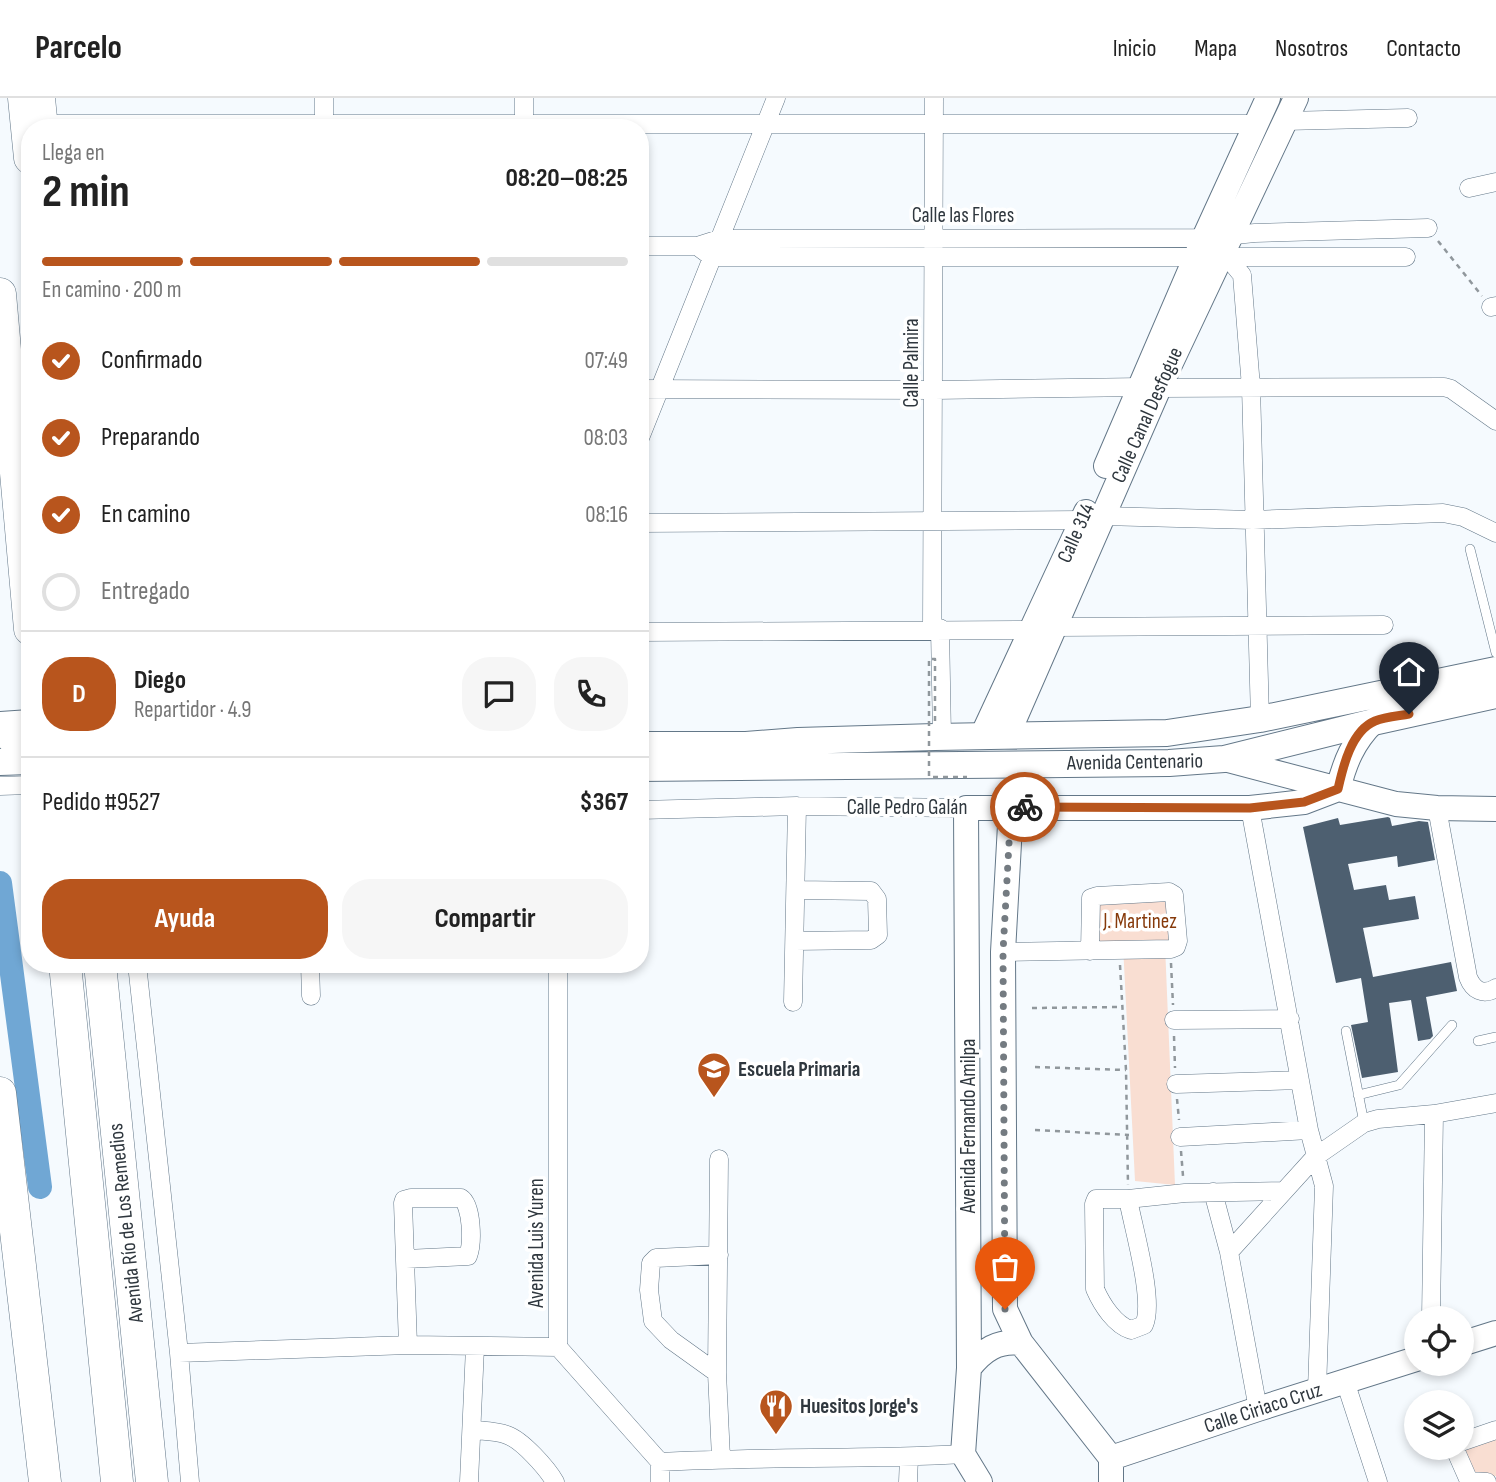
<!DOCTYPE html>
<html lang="es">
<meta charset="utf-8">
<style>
body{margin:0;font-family:"Sofia Sans Condensed",sans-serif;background:#f6f6f6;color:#222;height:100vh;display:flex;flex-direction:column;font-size:26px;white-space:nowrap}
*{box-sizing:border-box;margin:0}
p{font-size:23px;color:#767676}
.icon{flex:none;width:38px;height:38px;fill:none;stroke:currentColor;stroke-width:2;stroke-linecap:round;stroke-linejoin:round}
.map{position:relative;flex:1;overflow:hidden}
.drawer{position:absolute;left:21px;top:21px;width:628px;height:854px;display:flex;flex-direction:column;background:#fff;border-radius:28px;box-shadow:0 4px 10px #0003}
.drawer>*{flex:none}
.fabs{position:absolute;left:1404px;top:1208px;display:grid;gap:14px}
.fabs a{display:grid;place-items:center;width:70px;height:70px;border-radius:50%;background:#fff;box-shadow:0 4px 10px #0003;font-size:35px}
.pin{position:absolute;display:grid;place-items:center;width:60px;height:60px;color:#fff;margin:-72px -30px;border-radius:50% 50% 50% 0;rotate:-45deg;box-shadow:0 0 7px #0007}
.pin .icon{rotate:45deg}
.courier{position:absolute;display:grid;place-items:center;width:70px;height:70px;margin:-35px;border:5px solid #b8551d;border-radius:50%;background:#fff;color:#222;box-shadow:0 2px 9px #0007}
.summary em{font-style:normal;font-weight:700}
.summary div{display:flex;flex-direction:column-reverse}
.summary{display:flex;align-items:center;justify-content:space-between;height:119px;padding:0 21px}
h1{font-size:46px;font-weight:700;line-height:52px}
.bar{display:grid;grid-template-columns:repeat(4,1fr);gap:10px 7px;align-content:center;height:84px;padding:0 21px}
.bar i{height:9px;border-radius:5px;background:#e0e0e0}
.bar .on{background:#b8551d}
.bar p{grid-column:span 4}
.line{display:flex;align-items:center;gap:18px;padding:0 21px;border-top:2px solid #e0e0e0}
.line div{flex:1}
.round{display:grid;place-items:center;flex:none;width:74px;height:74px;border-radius:28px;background:#f6f6f6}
ol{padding:0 21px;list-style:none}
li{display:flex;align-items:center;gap:21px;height:77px}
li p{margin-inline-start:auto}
li .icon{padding:7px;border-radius:50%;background:#b8551d;color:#fff;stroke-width:4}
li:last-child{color:#767676}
li i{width:38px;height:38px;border:4px solid #e0e0e0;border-radius:50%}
.primary-button{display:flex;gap:14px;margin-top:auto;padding:14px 21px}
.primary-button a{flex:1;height:80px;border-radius:28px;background:#b8551d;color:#fff;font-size:28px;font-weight:700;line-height:80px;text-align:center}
.primary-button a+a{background:#f6f6f6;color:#222}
header{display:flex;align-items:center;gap:42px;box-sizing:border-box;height:98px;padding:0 35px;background:#fff;border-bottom:2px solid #e0e0e0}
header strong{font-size:33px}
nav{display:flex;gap:38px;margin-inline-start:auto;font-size:24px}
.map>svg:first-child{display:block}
.green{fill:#f9ded2}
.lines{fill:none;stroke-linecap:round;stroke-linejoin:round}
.river{stroke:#70a7d4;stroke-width:24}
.building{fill:#4d5f70}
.lane-casing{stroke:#637788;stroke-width:10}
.street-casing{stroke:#637788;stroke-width:19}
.secondary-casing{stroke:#637788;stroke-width:26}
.primary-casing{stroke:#637788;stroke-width:28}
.highway-casing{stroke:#637788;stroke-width:33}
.path{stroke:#90979c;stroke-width:2.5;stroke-dasharray:5 5;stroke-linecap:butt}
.lane{stroke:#fff;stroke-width:9}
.street{stroke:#fff;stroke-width:18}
.secondary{stroke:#fff;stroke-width:24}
.primary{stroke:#fff;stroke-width:26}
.highway{stroke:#fff;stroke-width:32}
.path-bridge{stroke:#90979c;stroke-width:2.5;stroke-dasharray:5 5;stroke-linecap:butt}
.done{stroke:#747b81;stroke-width:7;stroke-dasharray:0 12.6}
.route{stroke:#b8551d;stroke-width:9}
.labels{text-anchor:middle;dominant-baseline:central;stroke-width:7;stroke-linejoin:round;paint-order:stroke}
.street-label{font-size:21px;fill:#2f373e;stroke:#fff}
.park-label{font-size:21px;fill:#86390a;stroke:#fff}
.poi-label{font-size:21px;font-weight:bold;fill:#2f373e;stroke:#fff;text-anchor:start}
</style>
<header>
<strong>Parcelo</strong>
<nav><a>Inicio</a><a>Mapa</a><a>Nosotros</a><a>Contacto</a></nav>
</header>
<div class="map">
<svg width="1496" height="1384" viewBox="0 0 1496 1384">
<rect width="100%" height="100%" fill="#f5fafe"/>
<!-- green -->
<path class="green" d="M1171,793L1170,846L1165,847L1175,1087L1135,1083L1123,847L1091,846L1092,795Z
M1496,1339V1378H1474L1461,1349Z"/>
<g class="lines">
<!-- river -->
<path class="river" d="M0,785L40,1089"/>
</g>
<!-- building -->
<path class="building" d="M1388,719L1390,720L1392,728L1419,723L1428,724L1435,762L1398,769L1397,758L1348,766L1354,792L1386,787L1389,802L1415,798L1419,821L1363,830L1373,879L1451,864L1457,893L1426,899L1433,938L1430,941L1418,943L1411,902L1389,905L1398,974L1362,980L1351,927L1368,924L1361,880L1336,885L1303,729L1338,720L1340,727Z"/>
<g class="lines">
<!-- lane casing -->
<g class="lane-casing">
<path id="lane" d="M1470,451L1496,555
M1346,933L1364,1025
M1478,943L1496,939
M1358,997L1399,987L1452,927"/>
</g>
<!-- street casing -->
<g class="street-casing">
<path id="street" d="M46,0L49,30
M1285,23L1408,20
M49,26C451,29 854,27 1257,26
M324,30V0
M524,30V0
M1469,90L1496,84
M640,148H697L719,141L1204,140L1255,135L1428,130
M697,148L712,159H1406
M1221,158L1233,166L1242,177L1251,289L1260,621
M1491,209L1496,208
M1159,290L1444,289L1451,291L1496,323
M640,291L935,292L1141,289
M640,340L776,0
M1102,418L1253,422L1443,415L1463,419L1496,435
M640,425L1082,422
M1054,529L1384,527
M940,530L942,639
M932,531L934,0
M640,534L1031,532
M0,688L30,687
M1250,710L1309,1032L1324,1088L1317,1292
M1437,710L1468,879C1473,892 1483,898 1496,890
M640,712L797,708L966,710
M795,843L871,842L878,837L877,801L871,793L797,792
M1003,854L1171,851L1176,849L1178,843L1174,797L1169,794L1097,798L1091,800L1090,853
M137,866L179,1255L190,1384
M310,866L311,898
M558,866V1249L660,1364V1384
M793,904L797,708
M1174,922L1290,921
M1176,986L1300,982
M1180,1039L1309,1032
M719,1061L717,1275L721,1360
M1213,1094L1229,1154L1258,1311
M1128,1101C1133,1129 1155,1203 1144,1227L1131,1232C1115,1227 1102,1207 1095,1191L1094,1106L1096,1101H1128L1185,1095L1284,1093
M1229,1154L1315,1059L1364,1025L1378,1021L1434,1016L1496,1005
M406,1161L468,1158C473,1145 472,1107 461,1100H411L404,1102L403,1105L408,1247
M1431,1220L1434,1016
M179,1255L408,1247L558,1249
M717,1275L671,1242L653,1223L649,1192L651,1165L656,1160L719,1157
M1345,1283L1378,1384
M473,1332C484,1333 497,1333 507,1337C522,1342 547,1370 555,1384
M1461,1344L1496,1332
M1454,1349L1469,1383L1487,1384
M660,1364C761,1358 862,1362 963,1356
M469,1384L475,1249
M908,1384L909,1359"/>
</g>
<!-- secondary casing -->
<g class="secondary-casing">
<path id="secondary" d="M1106,368L1204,140L1268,0
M982,638L1086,414
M1007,638L1159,290L1296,0
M1224,661L1396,706L1437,710L1496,711
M1338,691C1345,664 1353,644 1373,624
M1011,709L1003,854L1005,1211L1021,1245L1111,1360V1384
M1461,1246L1496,1235
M969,1270C983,1252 998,1242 1021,1245
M1111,1360L1258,1311L1416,1261
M980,1384L963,1356L969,1270L966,710H1250L1304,704L1338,691"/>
</g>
<!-- primary casing -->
<g class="primary-casing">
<path id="primary" d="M0,627L30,625
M640,647H746L798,643L935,639L1167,635L1260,621L1496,572
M0,664L30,663
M640,670L1169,665L1224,661L1373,624L1496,597"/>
</g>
<!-- highway casing -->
<g class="highway-casing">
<path id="highway" d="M24,0L30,60
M0,196L30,531
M13,640L30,633
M65,866L117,1384
M100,866L152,1384
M0,995L45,1384"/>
</g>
<!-- path -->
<path class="path" d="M1438,143L1482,198
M1171,865L1173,907
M1120,867L1126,972L1128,1087
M1032,910L1123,909
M1174,938L1175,970
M1035,969L1126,972
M1177,1001L1179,1022
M1035,1032L1129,1037
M1181,1053L1183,1078"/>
<!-- lane -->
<use href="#lane" class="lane"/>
<!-- street -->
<use href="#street" class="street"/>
<!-- secondary -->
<use href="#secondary" class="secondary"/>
<!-- primary -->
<use href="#primary" class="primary"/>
<!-- highway -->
<use href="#highway" class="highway"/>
<!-- path-bridge -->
<path class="path-bridge" d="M935,623V561H929V679H967"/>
</g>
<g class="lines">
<!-- done -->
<path class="done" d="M1005,1211L1003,854L1011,709H1025"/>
<!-- route -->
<path class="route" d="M1025,709L1250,710L1304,704L1338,691C1343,669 1351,633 1375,623C1385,619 1398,618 1409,616"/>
</g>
<!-- icons -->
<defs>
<g id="school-pin" transform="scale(1.75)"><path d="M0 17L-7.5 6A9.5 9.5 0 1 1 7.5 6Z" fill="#b8551d" stroke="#fff"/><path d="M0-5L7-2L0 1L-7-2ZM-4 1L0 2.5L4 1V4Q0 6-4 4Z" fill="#fff"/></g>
<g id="restaurant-pin" transform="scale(1.75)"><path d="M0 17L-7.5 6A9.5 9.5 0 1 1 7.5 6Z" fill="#b8551d" stroke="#fff"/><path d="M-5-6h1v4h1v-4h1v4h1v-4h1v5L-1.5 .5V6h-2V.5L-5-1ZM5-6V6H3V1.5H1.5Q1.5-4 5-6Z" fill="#fff"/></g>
</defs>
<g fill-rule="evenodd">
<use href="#school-pin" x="714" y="971"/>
<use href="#restaurant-pin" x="776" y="1308"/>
</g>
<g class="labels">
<!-- street labels -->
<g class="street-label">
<text x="963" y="117">Calle las Flores</text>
<text transform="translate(911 265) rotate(-90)">Calle Palmira</text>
<text transform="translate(1147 317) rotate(-66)">Calle Canal Desfogue</text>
<text transform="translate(1076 435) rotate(-66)">Calle 314</text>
<text transform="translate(1135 664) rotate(-1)">Avenida Centenario</text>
<text x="907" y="709">Calle Pedro Galán</text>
<text transform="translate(968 1028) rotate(-90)">Avenida Fernando Amilpa</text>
<text transform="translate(126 1125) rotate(-96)">Avenida Río de Los Remedios</text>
<text transform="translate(536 1145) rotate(-90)">Avenida Luis Yuren</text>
<text transform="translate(1263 1310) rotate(-18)">Calle Ciriaco Cruz</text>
</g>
<!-- park labels -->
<g class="park-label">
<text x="1140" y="823">J. Martinez</text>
</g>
<!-- poi labels -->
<g class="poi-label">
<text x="738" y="971">Escuela Primaria</text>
<text x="800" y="1308">Huesitos Jorge's</text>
</g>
</g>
</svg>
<div class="fabs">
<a><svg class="icon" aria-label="locate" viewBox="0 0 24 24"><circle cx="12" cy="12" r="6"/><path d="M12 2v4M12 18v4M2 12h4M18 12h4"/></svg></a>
<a><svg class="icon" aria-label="layers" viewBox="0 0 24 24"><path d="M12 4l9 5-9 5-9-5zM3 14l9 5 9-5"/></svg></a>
</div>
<div class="pin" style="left:1005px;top:1211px;background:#ea580c"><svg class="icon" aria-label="bag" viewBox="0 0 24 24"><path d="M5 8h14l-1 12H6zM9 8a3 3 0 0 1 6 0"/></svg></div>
<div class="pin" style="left:1409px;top:616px;background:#1f2937"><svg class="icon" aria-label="home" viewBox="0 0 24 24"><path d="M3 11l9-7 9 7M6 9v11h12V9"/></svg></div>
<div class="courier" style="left:1025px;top:709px"><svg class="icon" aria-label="bike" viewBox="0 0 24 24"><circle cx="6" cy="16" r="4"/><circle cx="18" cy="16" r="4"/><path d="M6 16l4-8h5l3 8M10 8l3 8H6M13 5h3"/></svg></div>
<section class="drawer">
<div class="summary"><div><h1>2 min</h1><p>Llega en</p></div><em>08:20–08:25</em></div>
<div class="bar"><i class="on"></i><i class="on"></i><i class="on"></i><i></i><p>En camino · 200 m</p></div>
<ol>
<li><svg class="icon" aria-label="check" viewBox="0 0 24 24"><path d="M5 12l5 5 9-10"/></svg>Confirmado<p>07:49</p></li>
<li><svg class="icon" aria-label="check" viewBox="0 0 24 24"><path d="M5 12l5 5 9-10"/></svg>Preparando<p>08:03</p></li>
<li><svg class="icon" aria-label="check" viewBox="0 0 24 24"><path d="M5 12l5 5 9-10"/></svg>En camino<p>08:16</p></li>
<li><i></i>Entregado</li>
</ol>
<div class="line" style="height:126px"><b class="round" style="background:#b8551d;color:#fff">D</b><div><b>Diego</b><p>Repartidor · 4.9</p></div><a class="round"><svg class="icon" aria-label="chat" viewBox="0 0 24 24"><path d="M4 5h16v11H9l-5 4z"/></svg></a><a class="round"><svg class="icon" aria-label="phone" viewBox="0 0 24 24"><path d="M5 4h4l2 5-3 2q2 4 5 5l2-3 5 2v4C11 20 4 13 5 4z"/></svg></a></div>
<div class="line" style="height:91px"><div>Pedido #9527</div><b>$367</b></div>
<div class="primary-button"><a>Ayuda</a><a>Compartir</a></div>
</section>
</div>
